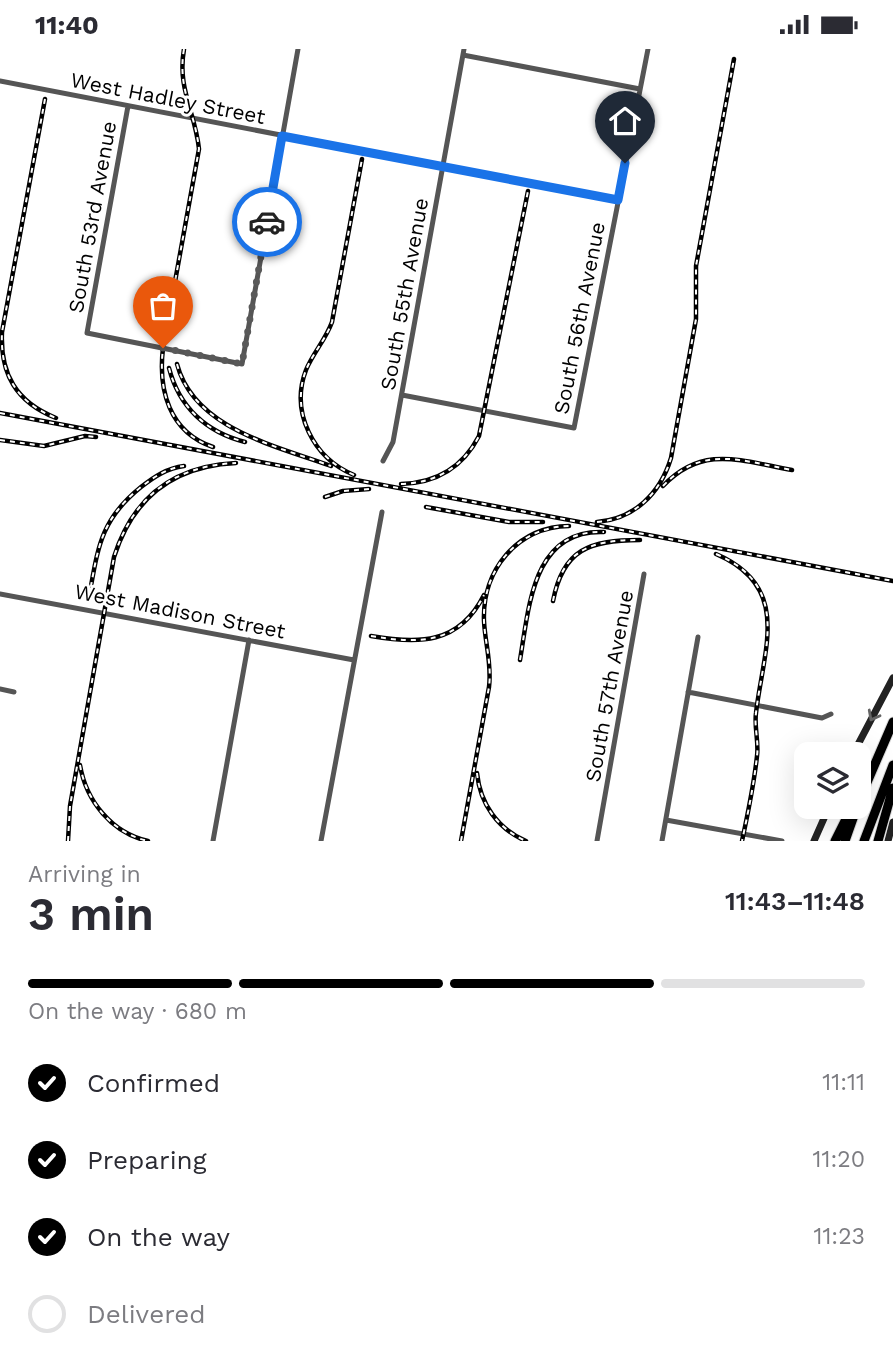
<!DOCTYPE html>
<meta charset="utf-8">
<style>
body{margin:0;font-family:"Work Sans",sans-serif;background:#f2f2f3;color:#2b2b33;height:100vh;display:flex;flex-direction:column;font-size:26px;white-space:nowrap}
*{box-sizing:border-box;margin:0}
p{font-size:23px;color:#7c7c81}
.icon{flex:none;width:38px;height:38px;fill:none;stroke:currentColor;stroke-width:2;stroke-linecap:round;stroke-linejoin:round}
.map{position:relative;height:792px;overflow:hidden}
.panel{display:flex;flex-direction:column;background:#fff;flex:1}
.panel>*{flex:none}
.buttons{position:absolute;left:794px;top:693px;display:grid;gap:14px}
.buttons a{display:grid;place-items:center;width:77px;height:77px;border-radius:14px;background:#fff;box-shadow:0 7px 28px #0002;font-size:35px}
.pin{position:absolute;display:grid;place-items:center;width:60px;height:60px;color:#fff;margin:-72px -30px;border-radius:50% 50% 50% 0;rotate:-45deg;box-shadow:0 0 7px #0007}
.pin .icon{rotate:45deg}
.courier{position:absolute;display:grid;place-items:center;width:70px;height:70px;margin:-35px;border:5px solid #1a73e8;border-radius:50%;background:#fff;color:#222;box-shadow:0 2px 9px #0007}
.head em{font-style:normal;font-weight:600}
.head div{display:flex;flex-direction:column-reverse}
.head{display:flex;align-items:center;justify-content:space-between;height:119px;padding:0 28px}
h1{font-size:46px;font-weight:600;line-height:52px}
.bar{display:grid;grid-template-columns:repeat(4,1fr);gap:10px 7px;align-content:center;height:84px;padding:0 28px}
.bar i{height:9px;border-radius:5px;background:#e1e1e2}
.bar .current{background:#000}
.bar p{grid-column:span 4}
ol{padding:0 28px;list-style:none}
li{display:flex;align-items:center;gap:21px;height:77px}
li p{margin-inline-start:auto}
li .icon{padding:7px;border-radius:50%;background:#000;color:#fff;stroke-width:4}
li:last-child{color:#7c7c81}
li i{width:38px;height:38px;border:4px solid #e1e1e2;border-radius:50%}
.status{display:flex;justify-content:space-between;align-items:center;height:49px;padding:0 35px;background:#fff;direction:ltr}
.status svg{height:19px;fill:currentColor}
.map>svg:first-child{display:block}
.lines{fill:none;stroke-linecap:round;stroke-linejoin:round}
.motorway-casing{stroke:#dbdbdb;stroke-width:11}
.minor{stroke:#555;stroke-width:5}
.secondary{stroke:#222;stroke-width:7}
.motorway{stroke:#000;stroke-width:9}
.rail-casing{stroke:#000;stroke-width:4.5}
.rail{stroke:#fff;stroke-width:2;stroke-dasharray:5;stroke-linecap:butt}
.oneway{stroke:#646464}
.done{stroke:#595959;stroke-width:7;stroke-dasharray:0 12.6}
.route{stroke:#1a73e8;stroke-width:9}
.labels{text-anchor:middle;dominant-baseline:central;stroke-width:6;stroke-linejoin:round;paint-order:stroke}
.street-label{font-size:21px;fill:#000;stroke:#fff}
</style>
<div class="status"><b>11:40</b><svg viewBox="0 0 49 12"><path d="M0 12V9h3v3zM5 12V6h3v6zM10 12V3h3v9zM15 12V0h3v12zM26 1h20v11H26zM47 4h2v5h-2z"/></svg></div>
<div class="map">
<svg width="893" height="792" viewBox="0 0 893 792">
<rect width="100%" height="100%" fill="#fff"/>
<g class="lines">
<!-- motorway casing -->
<g class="motorway-casing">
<path id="motorway" d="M859,752L893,673
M835,792L852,758
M845,792L857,758
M864,792L893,716
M878,792L893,739"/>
</g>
<!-- minor -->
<path class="minor" d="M463,6L640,40
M0,32L618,151
M128,57L87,284L242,315L298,0
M402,346L574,379L648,0
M383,412L393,393L464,0
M0,545L354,611
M0,640L14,643
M688,643L822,669L831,665
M666,771L782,792
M213,792L249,591
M321,792L382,463
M597,792L644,525
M662,792L698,588"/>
<!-- secondary -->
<path class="secondary" d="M853,705L893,629
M814,792L829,758
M888,792L893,773"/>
<!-- motorway -->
<use href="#motorway" class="motorway"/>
<!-- rail casing -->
<g class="rail-casing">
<path id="rail" d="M184,0C177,40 195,62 199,100L163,299C158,341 169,383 213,398
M45,50L2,283C0,325 16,353 56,369
M177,315C194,380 277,397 331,417
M169,319C179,358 206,383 245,393
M0,364L893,532
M0,391L44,397L85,387L96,388
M354,426C313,409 290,363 306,321C313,304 326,290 332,273L362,110
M401,435C436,434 463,418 479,387L528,142
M663,437C703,395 741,412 792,421
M325,448L343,442L369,440
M426,458L509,473H543
M597,473C634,470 660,445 671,409L696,270V217L734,10
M716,505C793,538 763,601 756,664C754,678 759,693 757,707C754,735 748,764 742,792
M89,548C98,499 100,471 141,438C154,428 167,419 184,417
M553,552C563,500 590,491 640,491
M371,587C418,595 459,596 484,546
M520,611C529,559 532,480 604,483
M80,716C86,752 112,784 148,792
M477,724C480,755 498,780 526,792
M68,792L70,757L114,508C133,448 173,417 236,414
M461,792L489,638C492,615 485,594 484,572C482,521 517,478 569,477"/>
</g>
<!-- rail -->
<use href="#rail" class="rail"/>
</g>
<!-- one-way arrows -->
<defs><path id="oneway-chevron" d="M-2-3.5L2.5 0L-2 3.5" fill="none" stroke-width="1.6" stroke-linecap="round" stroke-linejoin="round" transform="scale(1.75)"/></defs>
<use class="oneway" href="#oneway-chevron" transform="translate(873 667) rotate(118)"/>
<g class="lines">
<!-- done -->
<path class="done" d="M163,299L242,315L267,173"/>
<!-- route -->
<path class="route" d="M267,173L282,87L618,151L625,114"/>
</g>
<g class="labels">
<!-- street labels -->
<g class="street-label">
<text transform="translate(168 49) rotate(11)">West Hadley Street</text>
<text transform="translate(92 168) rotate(-80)">South 53rd Avenue</text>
<text transform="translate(404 245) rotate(-80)">South 55th Avenue</text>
<text transform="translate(579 269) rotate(-79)">South 56th Avenue</text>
<text transform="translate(180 562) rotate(11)">West Madison Street</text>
<text transform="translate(609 637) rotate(-80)">South 57th Avenue</text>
</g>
</g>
</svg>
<div class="buttons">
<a><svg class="icon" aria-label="layers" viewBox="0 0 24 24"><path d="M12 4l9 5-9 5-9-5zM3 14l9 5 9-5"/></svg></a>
</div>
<div class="pin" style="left:163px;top:299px;background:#ea580c"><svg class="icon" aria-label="bag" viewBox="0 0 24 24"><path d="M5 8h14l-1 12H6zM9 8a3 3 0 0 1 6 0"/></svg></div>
<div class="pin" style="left:625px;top:114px;background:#1f2937"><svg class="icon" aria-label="home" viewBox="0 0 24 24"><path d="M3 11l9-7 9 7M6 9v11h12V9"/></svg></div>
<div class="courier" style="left:267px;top:173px"><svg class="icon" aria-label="car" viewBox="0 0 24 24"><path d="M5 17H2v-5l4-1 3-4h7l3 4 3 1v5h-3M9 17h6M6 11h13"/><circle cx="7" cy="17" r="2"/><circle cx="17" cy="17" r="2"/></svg></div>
</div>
<section class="panel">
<div class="head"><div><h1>3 min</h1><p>Arriving in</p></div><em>11:43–11:48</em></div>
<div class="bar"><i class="current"></i><i class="current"></i><i class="current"></i><i></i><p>On the way · 680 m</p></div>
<ol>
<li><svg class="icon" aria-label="check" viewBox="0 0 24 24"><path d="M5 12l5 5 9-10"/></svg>Confirmed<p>11:11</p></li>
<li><svg class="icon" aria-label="check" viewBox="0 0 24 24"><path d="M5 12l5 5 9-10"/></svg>Preparing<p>11:20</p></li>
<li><svg class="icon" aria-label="check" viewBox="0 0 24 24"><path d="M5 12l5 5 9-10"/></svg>On the way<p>11:23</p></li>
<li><i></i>Delivered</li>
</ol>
</section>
